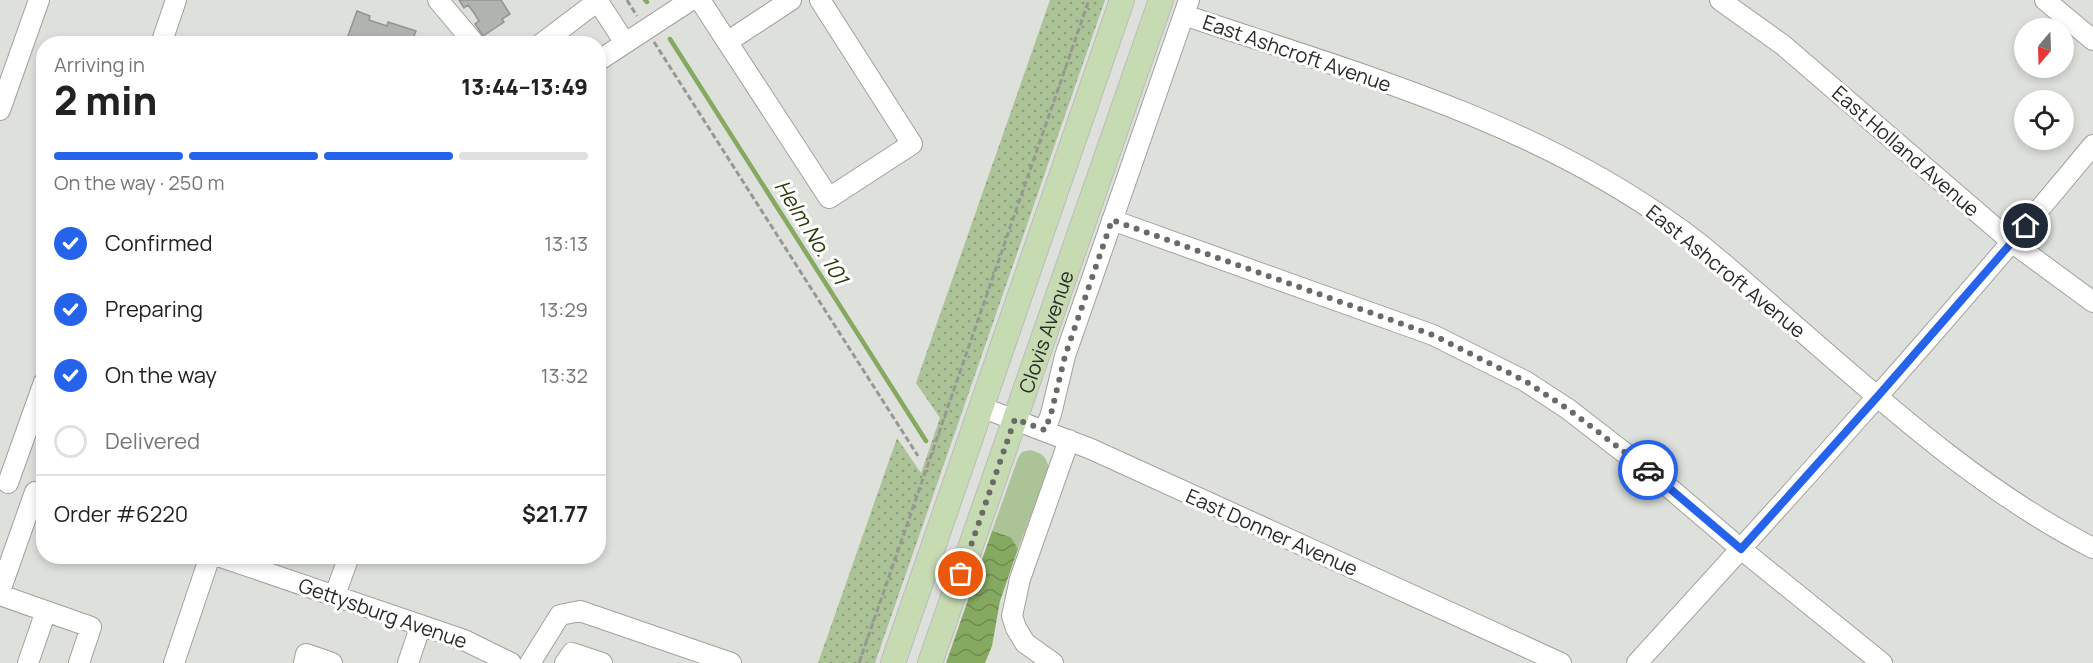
<!DOCTYPE html>
<meta charset="utf-8">
<style>
body{margin:0;font-family:Manrope,sans-serif;background:#f2f2f2;color:#222;height:100vh;display:flex;flex-direction:column;font-size:22px;white-space:nowrap}
*{box-sizing:border-box;margin:0}
p{font-size:20px;color:#767676}
.icon{flex:none;width:33px;height:33px;fill:none;stroke:currentColor;stroke-width:2;stroke-linecap:round;stroke-linejoin:round}
.map{position:relative;flex:1;overflow:hidden}
.details{position:absolute;left:36px;top:36px;width:570px;height:528px;display:flex;flex-direction:column;background:#fff;border-radius:24px;box-shadow:0 3px 9px #0003}
.details>*{flex:none}
.needle{width:39px;rotate:199deg}
.tools{position:absolute;left:2014px;top:18px;display:grid;gap:12px}
.tools a{display:grid;place-items:center;width:60px;height:60px;border-radius:50%;background:#fff;box-shadow:0 3px 9px #0003;font-size:30px}
.pin{position:absolute;display:grid;place-items:center;width:51px;height:51px;color:#fff;margin:-26px;border:3px solid #fff;border-radius:50%;box-shadow:0 2px 6px #0007}
.courier{position:absolute;display:grid;place-items:center;width:60px;height:60px;margin:-30px;border:4px solid #2563eb;border-radius:50%;background:#fff;color:#222;box-shadow:0 2px 8px #0007}
.head em{font-style:normal;font-weight:800}
.head div{display:flex;flex-direction:column-reverse}
.head{display:flex;align-items:center;justify-content:space-between;height:102px;padding:0 18px}
h1{font-size:39px;font-weight:800;line-height:45px}
.bar{display:grid;grid-template-columns:repeat(4,1fr);gap:9px 6px;align-content:center;height:72px;padding:0 18px}
.bar i{height:8px;border-radius:4px;background:#e0e0e0}
.bar .on{background:#2563eb}
.bar p{grid-column:span 4}
.line{display:flex;align-items:center;gap:15px;padding:0 18px;border-top:2px solid #e0e0e0}
.line div{flex:1}
ol{padding:0 18px;list-style:none}
li{display:flex;align-items:center;gap:18px;height:66px}
li p{margin-inline-start:auto}
li .icon{padding:6px;border-radius:50%;background:#2563eb;color:#fff;stroke-width:4}
li:last-child{color:#767676}
li i{width:33px;height:33px;border:3px solid #e0e0e0;border-radius:50%}
.map>svg:first-child{display:block}
.grass{fill:#acc297}
.park{fill:url(#park-dots)}
.water{fill:url(#water-waves)}
.lines{fill:none;stroke-linecap:round;stroke-linejoin:round}
.stream{stroke:#86a961;stroke-width:4.5}
.building{fill:#b1b4ae;stroke:#92958f;stroke-width:1.5}
.minor-casing{stroke:#9fa29c;stroke-width:22}
.major-casing{stroke:#bbb;stroke-width:26}
.path{stroke:#959893;stroke-width:3;stroke-dasharray:6 3;stroke-linecap:butt}
.minor{stroke:#fff;stroke-width:20}
.major{stroke:#c7dbb3;stroke-width:24}
.done{stroke:#696b67;stroke-width:6;stroke-dasharray:0 10.8}
.route{stroke:#2563eb;stroke-width:8}
.labels{text-anchor:middle;dominant-baseline:central;stroke-width:6;stroke-linejoin:round;paint-order:stroke}
.street-label{font-size:20px;fill:#2a2c29;stroke:#fff}
.water-label{font-size:21px;font-style:italic;fill:#253b05;stroke:#fff}
</style>
<div class="map">
<svg width="2093" height="663" viewBox="0 0 2093 663">
<defs>
<pattern id="park-dots" width="8" height="8" patternUnits="userSpaceOnUse" patternTransform="scale(1.5)"><rect width="8" height="8" fill="#acc297"/><path d="M2 2h.1M6 6h.1" fill="none" stroke="#8c9e7b" stroke-width="1.8" stroke-linecap="round"/></pattern>
<pattern id="water-waves" width="16" height="10" patternUnits="userSpaceOnUse" patternTransform="scale(1.5)"><rect width="16" height="10" fill="#86a961"/><path d="M0 5q4-4 8 0t8 0" fill="none" stroke="#6e8a50"/></pattern>
</defs>
<rect width="100%" height="100%" fill="#dee1db"/>
<!-- grass -->
<path class="grass" d="M1030,450C1041,453 1046,455 1049,468L1018,549L1011,537L992,531L1018,458L1022,452Z"/>
<!-- park -->
<path class="park" d="M1050,0H1105L875,663H818L897,438L921,473L940,418L916,383Z"/>
<!-- water -->
<path class="water" d="M992,531L1011,537L1018,549L1000,601L992,646L985,663H946Z"/>
<g class="lines">
<!-- stream -->
<path class="stream" d="M645,0L647,2
M670,39L926,441"/>
</g>
<!-- building -->
<path class="building" d="M459,0H501L510,14L502,19L504,22L483,36L475,24L479,21L474,13L468,5L464,8Z
M357,11L370,16L369,20L387,26L388,22L416,31L414,36L432,42L434,38L447,44H345Z"/>
<g class="lines">
<!-- minor casing -->
<g class="minor-casing">
<path id="minor" d="M438,0L475,44
M700,0L829,198L912,144L820,0
M1720,0L1783,45L2013,243L2093,302
M2045,0L2093,40
M1184,15C1350,71 1526,119 1670,222C1708,248 1742,280 1777,310C1877,396 1975,488 2093,548
M727,42L791,0
M161,44L176,0
M541,44L595,3L601,6L625,43
M598,61L691,0
M0,110L39,0
M1112,220L1433,335L1525,381L1568,409L1666,485L1741,549L1882,663
M981,407L1091,449L1561,663
M1045,430L1051,414L1065,356L1189,0
M8,483L44,382
M218,556L464,640L511,663
M0,591L35,492
M0,595L91,627L79,663
M335,595L349,556
M28,663L46,611
M174,663L210,556
M304,663L306,654L332,663
M408,663L421,625
M530,663L560,615L580,611L731,663
M565,663L572,653L602,663
M1053,663L1025,643L1016,628L1012,616L1020,579L1069,440
M1637,663C1792,493 1946,323 2093,145"/>
</g>
<!-- major casing -->
<g class="major-casing">
<g id="major">
<path d="M893,663L1122,0"/>
<path id="s1" d="M930,663L1161,0"/>
</g>
</g>
<!-- path -->
<path class="path" d="M627,0L637,16
M654,42L918,456
M859,663L1089,0"/>
<!-- minor -->
<use href="#minor" class="minor"/>
<!-- major -->
<use href="#major" class="major"/>
</g>
<g class="lines">
<!-- done -->
<path class="done" d="M961,574L1015,419L1045,430L1051,414L1065,356L1112,220L1433,335L1525,381L1568,409L1648,470"/>
<!-- route -->
<path class="route" d="M1648,470L1741,549L1878,396L2026,226"/>
</g>
<g class="labels">
<!-- street labels -->
<g class="street-label">
<text transform="translate(1297 53) rotate(19)">East Ashcroft Avenue</text>
<text transform="translate(1906 151) rotate(41)">East Holland Avenue</text>
<text transform="translate(1726 271) rotate(39)">East Ashcroft Avenue</text>
<text stroke="none"><textPath href="#s1" startOffset="351">Clovis Avenue</textPath></text>
<text transform="translate(1272 532) rotate(24)">East Donner Avenue</text>
<text transform="translate(383 613) rotate(19)">Gettysburg Avenue</text>
</g>
<!-- water labels -->
<g class="water-label">
<text transform="translate(812 232) rotate(58)">Helm No. 101</text>
</g>
</g>
</svg>
<div class="tools">
<a><svg class="needle" viewBox="-14 -14 28 28"><path d="M0-13l5 13h-10z" fill="#e53935"/><path d="M0 13l5-13h-10z" fill="#767676"/></svg></a>
<a><svg class="icon" aria-label="locate" viewBox="0 0 24 24"><circle cx="12" cy="12" r="6"/><path d="M12 2v4M12 18v4M2 12h4M18 12h4"/></svg></a>
</div>
<div class="pin" style="left:961px;top:574px;background:#ea580c"><svg class="icon" aria-label="bag" viewBox="0 0 24 24"><path d="M5 8h14l-1 12H6zM9 8a3 3 0 0 1 6 0"/></svg></div>
<div class="pin" style="left:2026px;top:226px;background:#1f2937"><svg class="icon" aria-label="home" viewBox="0 0 24 24"><path d="M3 11l9-7 9 7M6 9v11h12V9"/></svg></div>
<div class="courier" style="left:1648px;top:470px"><svg class="icon" aria-label="car" viewBox="0 0 24 24"><path d="M5 17H2v-5l4-1 3-4h7l3 4 3 1v5h-3M9 17h6M6 11h13"/><circle cx="7" cy="17" r="2"/><circle cx="17" cy="17" r="2"/></svg></div>
<section class="details">
<div class="head"><div><h1>2 min</h1><p>Arriving in</p></div><em>13:44–13:49</em></div>
<div class="bar"><i class="on"></i><i class="on"></i><i class="on"></i><i></i><p>On the way · 250 m</p></div>
<ol>
<li><svg class="icon" aria-label="check" viewBox="0 0 24 24"><path d="M5 12l5 5 9-10"/></svg>Confirmed<p>13:13</p></li>
<li><svg class="icon" aria-label="check" viewBox="0 0 24 24"><path d="M5 12l5 5 9-10"/></svg>Preparing<p>13:29</p></li>
<li><svg class="icon" aria-label="check" viewBox="0 0 24 24"><path d="M5 12l5 5 9-10"/></svg>On the way<p>13:32</p></li>
<li><i></i>Delivered</li>
</ol>
<div class="line" style="height:78px"><div>Order #6220</div><b>$21.77</b></div>
</section>
</div>
